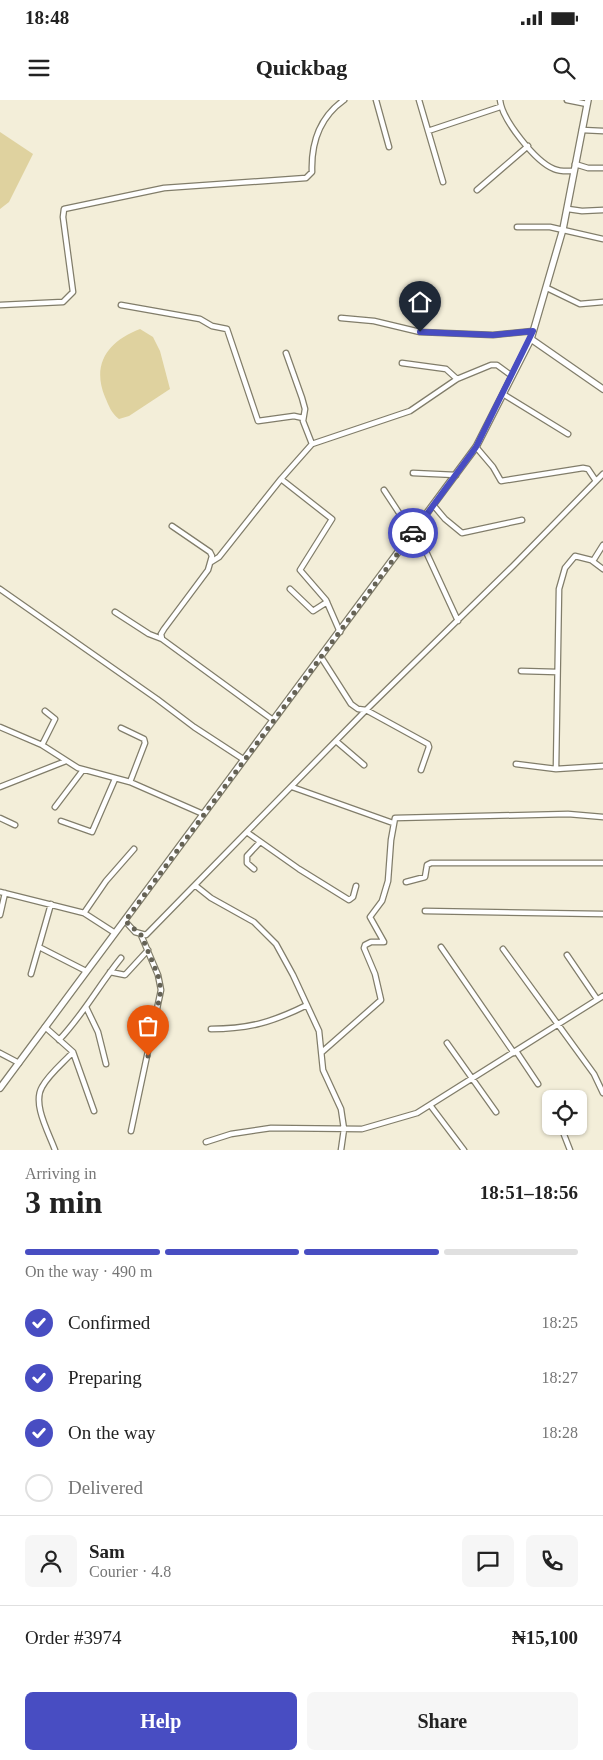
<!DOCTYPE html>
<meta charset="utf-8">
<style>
body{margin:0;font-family:"Times New Roman",serif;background:#f6f6f6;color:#222;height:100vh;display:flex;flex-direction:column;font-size:19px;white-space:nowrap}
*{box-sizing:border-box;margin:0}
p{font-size:16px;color:#767676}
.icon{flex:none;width:28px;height:28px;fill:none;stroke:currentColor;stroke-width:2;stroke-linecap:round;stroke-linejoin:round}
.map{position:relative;height:1050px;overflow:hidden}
.drawer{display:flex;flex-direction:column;background:#fff;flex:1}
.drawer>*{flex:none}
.buttons{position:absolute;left:542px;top:990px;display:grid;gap:10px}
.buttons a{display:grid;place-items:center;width:45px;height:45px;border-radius:8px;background:#fff;box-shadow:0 1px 4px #0004;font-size:25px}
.pin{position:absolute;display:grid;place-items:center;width:42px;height:42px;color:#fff;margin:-51px -21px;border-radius:50% 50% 50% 0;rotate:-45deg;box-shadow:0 0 5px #0007}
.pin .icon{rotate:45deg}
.courier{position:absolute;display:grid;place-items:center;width:50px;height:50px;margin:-25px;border:4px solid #484dc2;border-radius:50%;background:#fff;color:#222;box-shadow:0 1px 6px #0007}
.summary em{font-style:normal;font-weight:700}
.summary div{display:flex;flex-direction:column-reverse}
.summary{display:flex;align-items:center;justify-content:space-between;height:85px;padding:0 25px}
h1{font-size:32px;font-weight:700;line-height:38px}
.bar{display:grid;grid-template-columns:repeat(4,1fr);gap:8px 5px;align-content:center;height:60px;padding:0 25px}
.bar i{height:6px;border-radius:4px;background:#e0e0e0}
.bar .on{background:#484dc2}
.bar p{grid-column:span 4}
.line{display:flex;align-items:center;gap:12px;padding:0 25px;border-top:1px solid #e0e0e0}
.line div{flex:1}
.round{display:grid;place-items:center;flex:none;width:52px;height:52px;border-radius:8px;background:#f6f6f6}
ol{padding:0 25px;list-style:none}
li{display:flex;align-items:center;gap:15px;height:55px}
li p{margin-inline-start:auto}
li .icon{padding:5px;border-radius:50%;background:#484dc2;color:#fff;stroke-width:4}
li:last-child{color:#767676}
li i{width:28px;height:28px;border:2px solid #e0e0e0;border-radius:50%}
.cta{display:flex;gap:10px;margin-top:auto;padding:10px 25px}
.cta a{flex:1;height:58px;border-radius:8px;background:#484dc2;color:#fff;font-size:20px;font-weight:700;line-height:58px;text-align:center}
.cta a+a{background:#f6f6f6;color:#222}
.status{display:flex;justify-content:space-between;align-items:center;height:35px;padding:0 25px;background:#fff;direction:ltr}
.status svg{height:14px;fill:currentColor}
header{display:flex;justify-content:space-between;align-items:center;height:65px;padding:0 25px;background:#fff;font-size:22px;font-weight:700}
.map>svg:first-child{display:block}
.green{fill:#dfd29f}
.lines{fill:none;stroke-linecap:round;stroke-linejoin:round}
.minor-casing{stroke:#817d6a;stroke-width:7}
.tertiary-casing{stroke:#817d6a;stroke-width:8}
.minor{stroke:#fff;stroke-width:4.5}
.tertiary{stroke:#fff;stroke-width:5.5}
.done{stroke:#656255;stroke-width:5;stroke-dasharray:0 9}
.route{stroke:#484dc2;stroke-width:6}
</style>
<div class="status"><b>18:48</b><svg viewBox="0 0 49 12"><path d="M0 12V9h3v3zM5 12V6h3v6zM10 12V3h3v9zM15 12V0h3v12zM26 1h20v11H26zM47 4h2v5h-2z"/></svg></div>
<header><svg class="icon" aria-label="menu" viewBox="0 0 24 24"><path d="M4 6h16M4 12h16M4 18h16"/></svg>Quickbag<svg class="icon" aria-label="search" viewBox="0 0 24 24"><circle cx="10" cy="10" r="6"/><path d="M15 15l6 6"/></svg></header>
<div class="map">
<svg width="603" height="1050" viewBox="0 0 603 1050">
<rect width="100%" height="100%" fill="#f3eed9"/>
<!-- green -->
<path class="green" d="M0,32L33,54L9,102L0,109Z
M140,229L153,237L160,251L170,289L129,316L119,319C111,313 109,306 105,297C91,263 109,241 140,229Z"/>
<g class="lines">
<!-- minor casing -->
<g class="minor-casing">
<path id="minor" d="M376,0L389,47
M419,0L443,82
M500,0C502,20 536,62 554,69C561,72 567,71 574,71
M567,0L587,4
M582,30L603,31
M428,31L500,7
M575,64L588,68H603
M477,90L528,46
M568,109L582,111L603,110
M517,127H550L603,139
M547,188L580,204L603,202
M0,205L63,202L73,192L63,117L64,109L164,88L306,78L312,72C311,43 320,17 344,0
M121,205L200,219L212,226L227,229L258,321L294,316L303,318
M341,218L374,221L420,232L493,235L533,231
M286,253L302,298L305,309L303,321L312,344
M402,263L446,269L457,279
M503,294L568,334
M476,347L493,367L501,381L583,368L588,369L596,381
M413,373L456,375
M281,379L332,419L300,470L326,500L340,532
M384,390L407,425L417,429
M434,406L445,419L462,433L522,420
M172,426L210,452L212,456L208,470L164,529L161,534L162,539L273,620
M416,430L458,521
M593,461L603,445
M211,462L219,457L281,379L312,344L410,311L457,279L491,265H497L512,276
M0,489L157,599L194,627L243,659
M290,489L313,511L327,502
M115,512L149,534L162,539
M321,557L351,604L358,609L366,610L428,644L429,647L421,670
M521,571L557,572
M45,611L55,619L42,645L78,668L130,682L203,714
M0,627L42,645
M121,628L144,639L145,643L130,682
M336,641L364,665
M516,664L556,669L603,666
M556,669L559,489L565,468L575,456L591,460L603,469
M0,687L66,661
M292,687L393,723
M55,707L83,670
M0,718L15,725
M61,721L92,732L115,679
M248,733L299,769L349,800L353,797L356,786
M254,769L247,763V756L260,742
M406,782L425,777L427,765L431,763H603
M196,786L211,798L254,822L276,844L293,875L319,931L323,970L341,1009L344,1029L341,1050
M0,792L84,813L115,833
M425,811L603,814
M84,813L106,781L134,749
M0,815L5,793
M125,821L135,832L146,835L366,610L513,466L603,374
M39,847L86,871
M441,847L514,953
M503,849L594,974L603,993
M567,855L597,899
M110,872L125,875L148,850
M31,874L51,804
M86,907L98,932L106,964
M45,927L73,952L94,1011
M211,929C249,929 273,922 307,905
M59,940C83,915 99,885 121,858
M447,943L496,1012
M516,951L538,984
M322,952L381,900L375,874L364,848L365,845L371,842H384L370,817L382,801L388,781L391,740L395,718L568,714L603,717
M0,953L19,963
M430,1005L464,1050
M561,1027L570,1050
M131,1031L161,890L158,875L141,835
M206,1042L231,1034L271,1028L362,1029L417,1013L603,896
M55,1050C49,1033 32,1004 42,987C49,974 63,963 73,952"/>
</g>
<!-- tertiary casing -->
<g class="tertiary-casing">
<path id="tertiary" d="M531,239L603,289
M0,988L476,347L531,239L563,129L588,0"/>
</g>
<!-- minor -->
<use href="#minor" class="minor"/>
<!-- tertiary -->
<use href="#tertiary" class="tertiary"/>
</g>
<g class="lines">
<!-- done -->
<path class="done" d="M148,956L161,890L158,875L141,835L125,821L413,433"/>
<!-- route -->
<path class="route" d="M413,433L476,347L533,231L493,235L420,232"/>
</g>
</svg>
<div class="buttons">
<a><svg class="icon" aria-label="locate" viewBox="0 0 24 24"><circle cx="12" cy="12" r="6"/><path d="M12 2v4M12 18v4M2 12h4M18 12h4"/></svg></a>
</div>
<div class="pin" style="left:148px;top:956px;background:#ea580c"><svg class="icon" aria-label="bag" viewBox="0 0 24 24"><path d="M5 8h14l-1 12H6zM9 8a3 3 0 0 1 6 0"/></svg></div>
<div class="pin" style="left:420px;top:232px;background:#1f2937"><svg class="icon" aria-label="home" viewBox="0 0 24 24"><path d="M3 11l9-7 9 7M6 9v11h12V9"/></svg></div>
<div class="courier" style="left:413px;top:433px"><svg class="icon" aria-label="car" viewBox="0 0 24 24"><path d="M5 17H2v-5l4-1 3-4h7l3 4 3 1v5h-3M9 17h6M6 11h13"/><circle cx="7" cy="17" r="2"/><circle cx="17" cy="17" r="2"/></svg></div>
</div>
<section class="drawer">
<div class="summary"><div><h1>3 min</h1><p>Arriving in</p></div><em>18:51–18:56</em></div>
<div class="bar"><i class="on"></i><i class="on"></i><i class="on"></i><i></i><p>On the way · 490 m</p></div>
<ol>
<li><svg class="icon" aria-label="check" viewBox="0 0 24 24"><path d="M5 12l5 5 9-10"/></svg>Confirmed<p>18:25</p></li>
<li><svg class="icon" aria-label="check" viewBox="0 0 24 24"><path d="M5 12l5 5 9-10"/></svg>Preparing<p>18:27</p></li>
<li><svg class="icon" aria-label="check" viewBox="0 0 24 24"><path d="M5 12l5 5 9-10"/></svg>On the way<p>18:28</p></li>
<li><i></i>Delivered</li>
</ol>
<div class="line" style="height:90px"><a class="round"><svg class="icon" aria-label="person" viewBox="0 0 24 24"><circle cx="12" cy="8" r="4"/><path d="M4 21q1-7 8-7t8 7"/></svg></a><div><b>Sam</b><p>Courier · 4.8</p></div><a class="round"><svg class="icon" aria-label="chat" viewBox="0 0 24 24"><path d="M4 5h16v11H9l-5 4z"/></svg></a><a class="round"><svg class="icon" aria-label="phone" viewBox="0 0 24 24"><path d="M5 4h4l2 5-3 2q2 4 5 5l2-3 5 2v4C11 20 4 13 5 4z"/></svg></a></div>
<div class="line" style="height:65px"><div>Order #3974</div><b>₦15,100</b></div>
<div class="cta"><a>Help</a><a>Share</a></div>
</section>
